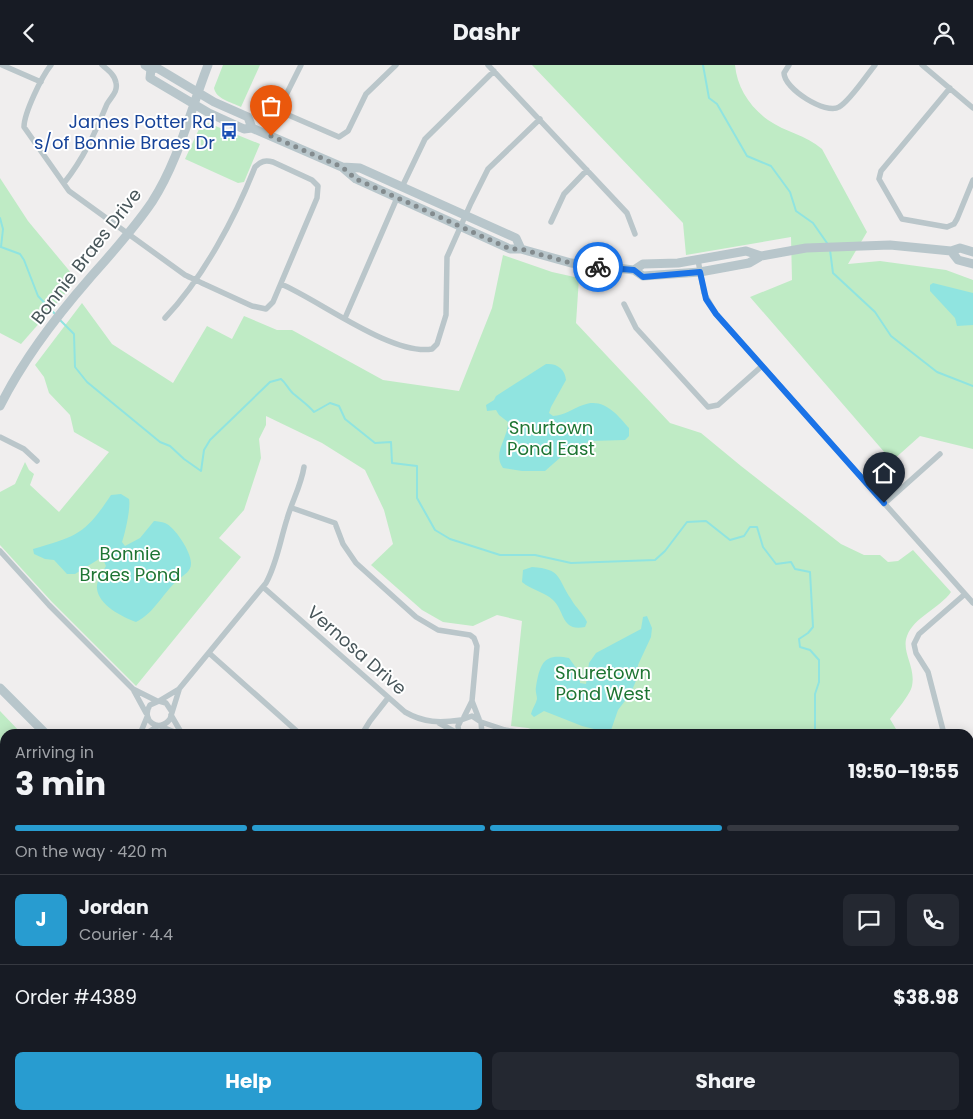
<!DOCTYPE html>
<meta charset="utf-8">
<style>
body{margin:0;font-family:Poppins,sans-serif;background:#242831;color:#f1f3f6;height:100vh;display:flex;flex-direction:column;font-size:19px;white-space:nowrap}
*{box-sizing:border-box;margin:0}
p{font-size:16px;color:#9ea1a6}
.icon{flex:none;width:28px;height:28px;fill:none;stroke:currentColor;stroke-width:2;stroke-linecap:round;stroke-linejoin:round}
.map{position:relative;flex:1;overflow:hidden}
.sheet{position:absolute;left:0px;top:664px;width:974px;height:391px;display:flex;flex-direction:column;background:#171b24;border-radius:15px 15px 0 0;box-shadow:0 2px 12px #0003}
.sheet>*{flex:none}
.pin{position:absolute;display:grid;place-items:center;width:42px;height:42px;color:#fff;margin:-51px -21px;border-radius:50% 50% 50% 0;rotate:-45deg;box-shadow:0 0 5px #0007}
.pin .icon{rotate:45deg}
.courier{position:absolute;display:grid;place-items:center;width:50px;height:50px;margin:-25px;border:4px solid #1a73e8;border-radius:50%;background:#fff;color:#222;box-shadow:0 1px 6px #0007}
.headline em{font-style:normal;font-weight:700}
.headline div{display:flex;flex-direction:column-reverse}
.headline{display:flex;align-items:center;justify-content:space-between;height:85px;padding:0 15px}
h1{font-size:32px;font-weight:700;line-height:38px}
.bar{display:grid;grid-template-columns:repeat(4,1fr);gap:8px 5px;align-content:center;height:60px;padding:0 15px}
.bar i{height:6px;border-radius:4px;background:#363941}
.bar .on{background:#289cd0}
.bar p{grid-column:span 4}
.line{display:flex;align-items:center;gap:12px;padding:0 15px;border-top:1px solid #363941}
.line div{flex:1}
.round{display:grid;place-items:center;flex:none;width:52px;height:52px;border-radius:8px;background:#242831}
.button{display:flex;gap:10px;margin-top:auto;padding:10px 15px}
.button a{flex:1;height:58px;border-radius:8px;background:#289cd0;color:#fff;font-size:20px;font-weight:700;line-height:58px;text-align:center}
.button a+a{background:#242831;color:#f1f3f6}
header{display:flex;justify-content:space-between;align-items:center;height:65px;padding:0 15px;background:#171b24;font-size:22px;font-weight:700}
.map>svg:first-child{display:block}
.green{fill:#bfebc5}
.water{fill:#90e4e0}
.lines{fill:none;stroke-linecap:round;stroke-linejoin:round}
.stream{stroke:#90e4e0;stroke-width:2}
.street{stroke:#bac6ca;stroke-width:5.5}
.secondary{stroke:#b8c6cb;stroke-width:9}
.done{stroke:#838b8e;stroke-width:5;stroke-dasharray:0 9}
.route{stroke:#1a73e8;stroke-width:6}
.labels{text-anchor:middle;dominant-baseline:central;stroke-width:4;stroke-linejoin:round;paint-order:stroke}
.transit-label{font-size:18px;fill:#164399;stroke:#fff;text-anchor:end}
.street-label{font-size:18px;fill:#48565a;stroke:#fff}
.park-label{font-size:18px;fill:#1e7533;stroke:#fff}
</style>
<header><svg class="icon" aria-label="back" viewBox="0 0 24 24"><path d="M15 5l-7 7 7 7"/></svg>Dashr<svg class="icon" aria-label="person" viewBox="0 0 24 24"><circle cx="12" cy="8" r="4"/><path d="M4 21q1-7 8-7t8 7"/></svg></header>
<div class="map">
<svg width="973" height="1054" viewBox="0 0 973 1054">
<rect width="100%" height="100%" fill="#f0eeee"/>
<!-- green -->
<path class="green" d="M223,0H260L241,42C231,37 216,34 214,23Z
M532,0H735C737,22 749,41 768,55C785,67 806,70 822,84L867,167L848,199L880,196L946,205L973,215V384L920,371L892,396L750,232L792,215L791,172L686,190L683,158Z
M208,58L260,79L244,117L238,118L185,94L200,62Z
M0,113L28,156L77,215L21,279L0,268Z
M503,190L552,207L579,213L576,258L670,358L701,368L741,401L841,479L864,490H880L888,497L898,496L913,485L951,527C940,543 914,552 907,571C901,587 916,602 912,621C910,630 896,646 890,654L899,669H545L528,663L511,661L522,556L497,550L473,561L443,557L422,545L371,500L393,479L384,445L365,405L322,378L266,351V360L259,374L261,393L244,445L219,473L241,492L136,621L52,537L0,480V427L15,419L25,397L29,405L34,409L30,420L59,447L109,387L74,367L70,350L49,328L44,312L35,300L82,238L112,279L173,318L207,261L232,274L244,251L277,265H292L383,315L459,326L492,243Z
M0,646L22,669H5V1050H672L678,1054H0Z"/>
<!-- water -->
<path class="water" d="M933,218L973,228V260L957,261L955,253L930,226V220Z
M546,299C557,298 565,304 566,315L551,342L549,348L553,351C565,350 572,344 583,340C603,332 617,349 629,363V371L625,375L591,376L570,384L545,406H522L503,403C492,388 508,374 508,357L499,350L496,345L487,346L486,340L494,335L496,331Z
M121,429L129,434C131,442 125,469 122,477L125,481L140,473L154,456C157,456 162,457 165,458C175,462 192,488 191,499C191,506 184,510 179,514C164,526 154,549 136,557C122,552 99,540 97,524C96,516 102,508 106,501L103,494H99L75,509H67L54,495L45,494L34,489L33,484C78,471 85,469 111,430Z
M532,502C562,504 557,513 571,534C576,543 583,548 587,557L585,562C561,567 565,546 553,535C545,527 531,525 522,517L523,505Z
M647,551L652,563L651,572L638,600L637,613L631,628L618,645L610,668L582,661L544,646L534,652L531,649C532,644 536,639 537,634C537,630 535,626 536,622C540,598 544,588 569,593L579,607L580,618L586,619L589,598L596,588L641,564L643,552Z"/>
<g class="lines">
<!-- stream -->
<path class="stream" d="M703,0L709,33L717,39L747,91L771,101L790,127L796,146L813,158L827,178
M0,153L3,164L1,182L20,189L24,195L38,231L55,249
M830,185L833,208L875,247L891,271L937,307L973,321
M60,255L74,269L75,302L87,317L160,377L170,381L184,394L201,406L204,385L210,375L270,317L281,314C287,319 289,326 295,330C302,336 308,340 314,347L330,338L339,341L345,354L375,378L391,377L392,398L417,401V433L435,465L450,474L500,490H535L571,498L655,495L665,486L687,457L706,456L730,475L744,471L750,462H757L763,482L776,499L791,497L795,504L810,507L813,562L808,568L799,574L800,582L810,585L819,595V617L815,629V669
M36,1054L40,1050
M469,1054L474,1050
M520,1054L523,1050"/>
<!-- street -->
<path class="street" d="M2,0L41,17
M51,0C42,11 24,48 24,62L69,126L185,210C191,213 198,216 204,219L252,241L266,244L273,237L317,133L318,121L312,115L273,97C265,95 261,96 255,102C235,153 203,213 165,253
M301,0L283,36L282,46L286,49L339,72L348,66L366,29L396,0
M488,0L627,148L635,169
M789,0L784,8C784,24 826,50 839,42C849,37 867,10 875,0
M922,0L973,43
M950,23L881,106L879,114L902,154L947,162L954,159L957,154L973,115
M64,118C84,93 95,68 107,39C111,32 118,27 116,18C115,10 108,5 102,0
M402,122L425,74L494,6
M551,157L564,129L587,105
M698,195L704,228L716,249L973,538
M281,219C319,235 392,291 432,284L437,279L446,250L447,192L471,138L488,104L540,54
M624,239L636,263L708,342L718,340L762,301
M345,253L397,133
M0,372L24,384L37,396
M884,439L940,389
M292,443L335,458L343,479L356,498L416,552L438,565L470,570L474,573L477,581L472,636L464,652
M0,486L49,540L133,624L157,636
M263,522L405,647C424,658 440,658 461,655
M209,588L300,669
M134,626L146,648
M159,636L179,624L266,518C277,498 280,476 287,454C292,436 301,421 304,402
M472,636L479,654
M172,647L166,638L159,636L150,640C140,655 159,669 170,654L179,625
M171,650L182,669
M481,657L505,665L532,669
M439,658L459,669
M160,661L179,669
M140,669L147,652
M145,669L158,661
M362,669L370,656L388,633
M459,669L458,661L461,655L472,651L481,657L482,669
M490,669L505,665
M944,669L928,607L916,588L914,579L919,569L965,529
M969,773L973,782
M973,966V978
M0,970L5,965
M969,1028L973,1032"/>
<!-- secondary -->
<path class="secondary" d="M145,0L151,4L157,3L214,37L248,52L252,63
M151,4L150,13L209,48L244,64L252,63L342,102L356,114L510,184H521L571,198L634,205L643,211L700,207L749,198L761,191L806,183L890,180L951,186L960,183L973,187
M342,102L360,103L516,173L521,184
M951,186L958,195L973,199
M634,205L643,199L678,198L746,186L761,191
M0,341C23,295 55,253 89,214C111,189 133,165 152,137C179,95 190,46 208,0
M0,623L46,669
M741,1050L745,1054"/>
</g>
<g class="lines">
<!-- done -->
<path class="done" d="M271,71L342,102L356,114L510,184H521L571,198L598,202"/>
<!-- route -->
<path class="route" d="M598,202L634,205L643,212L700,207L706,234L716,249L884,438"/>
</g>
<!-- icons -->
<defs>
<g id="bus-bare" transform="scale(1.35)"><path d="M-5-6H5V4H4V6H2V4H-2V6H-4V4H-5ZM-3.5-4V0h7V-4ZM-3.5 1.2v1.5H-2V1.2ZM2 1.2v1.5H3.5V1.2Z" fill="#1a4fb4" stroke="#fff" stroke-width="2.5" paint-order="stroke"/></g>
</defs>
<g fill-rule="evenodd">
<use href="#bus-bare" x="229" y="66"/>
</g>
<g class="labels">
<!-- transit labels -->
<g class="transit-label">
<text x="215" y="56">James Potter Rd<tspan x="215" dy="21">s/of Bonnie Braes Dr</tspan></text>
</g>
<!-- street labels -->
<g class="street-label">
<text transform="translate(86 191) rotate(-52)">Bonnie Braes Drive</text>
<text transform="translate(357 585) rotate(41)">Vernosa Drive</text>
</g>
<!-- park labels -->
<g class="park-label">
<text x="551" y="362">Snurtown<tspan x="551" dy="21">Pond East</tspan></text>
<text x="130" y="488">Bonnie<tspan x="130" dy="21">Braes Pond</tspan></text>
<text x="603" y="607">Snuretown<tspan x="603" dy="21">Pond West</tspan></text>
</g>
</g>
</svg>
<div class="pin" style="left:271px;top:71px;background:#ea580c"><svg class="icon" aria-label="bag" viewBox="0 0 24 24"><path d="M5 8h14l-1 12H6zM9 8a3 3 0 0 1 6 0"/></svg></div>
<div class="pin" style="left:884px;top:438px;background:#1f2937"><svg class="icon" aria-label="home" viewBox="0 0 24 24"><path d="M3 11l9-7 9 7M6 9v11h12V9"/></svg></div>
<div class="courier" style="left:598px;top:202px"><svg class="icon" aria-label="bike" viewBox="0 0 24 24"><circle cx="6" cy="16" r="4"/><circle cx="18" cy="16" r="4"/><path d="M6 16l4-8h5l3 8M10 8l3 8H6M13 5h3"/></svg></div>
<section class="sheet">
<div class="headline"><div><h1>3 min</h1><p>Arriving in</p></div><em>19:50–19:55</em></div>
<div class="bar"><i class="on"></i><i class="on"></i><i class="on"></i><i></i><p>On the way · 420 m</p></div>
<div class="line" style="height:90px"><b class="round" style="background:#289cd0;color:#fff">J</b><div><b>Jordan</b><p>Courier · 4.4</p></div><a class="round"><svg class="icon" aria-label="chat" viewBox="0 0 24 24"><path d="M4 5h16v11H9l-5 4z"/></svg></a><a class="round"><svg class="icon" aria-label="phone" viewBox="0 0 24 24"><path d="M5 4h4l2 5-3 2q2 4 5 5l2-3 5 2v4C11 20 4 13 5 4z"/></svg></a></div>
<div class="line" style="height:65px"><div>Order #4389</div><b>$38.98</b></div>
<div class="button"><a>Help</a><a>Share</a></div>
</section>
</div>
